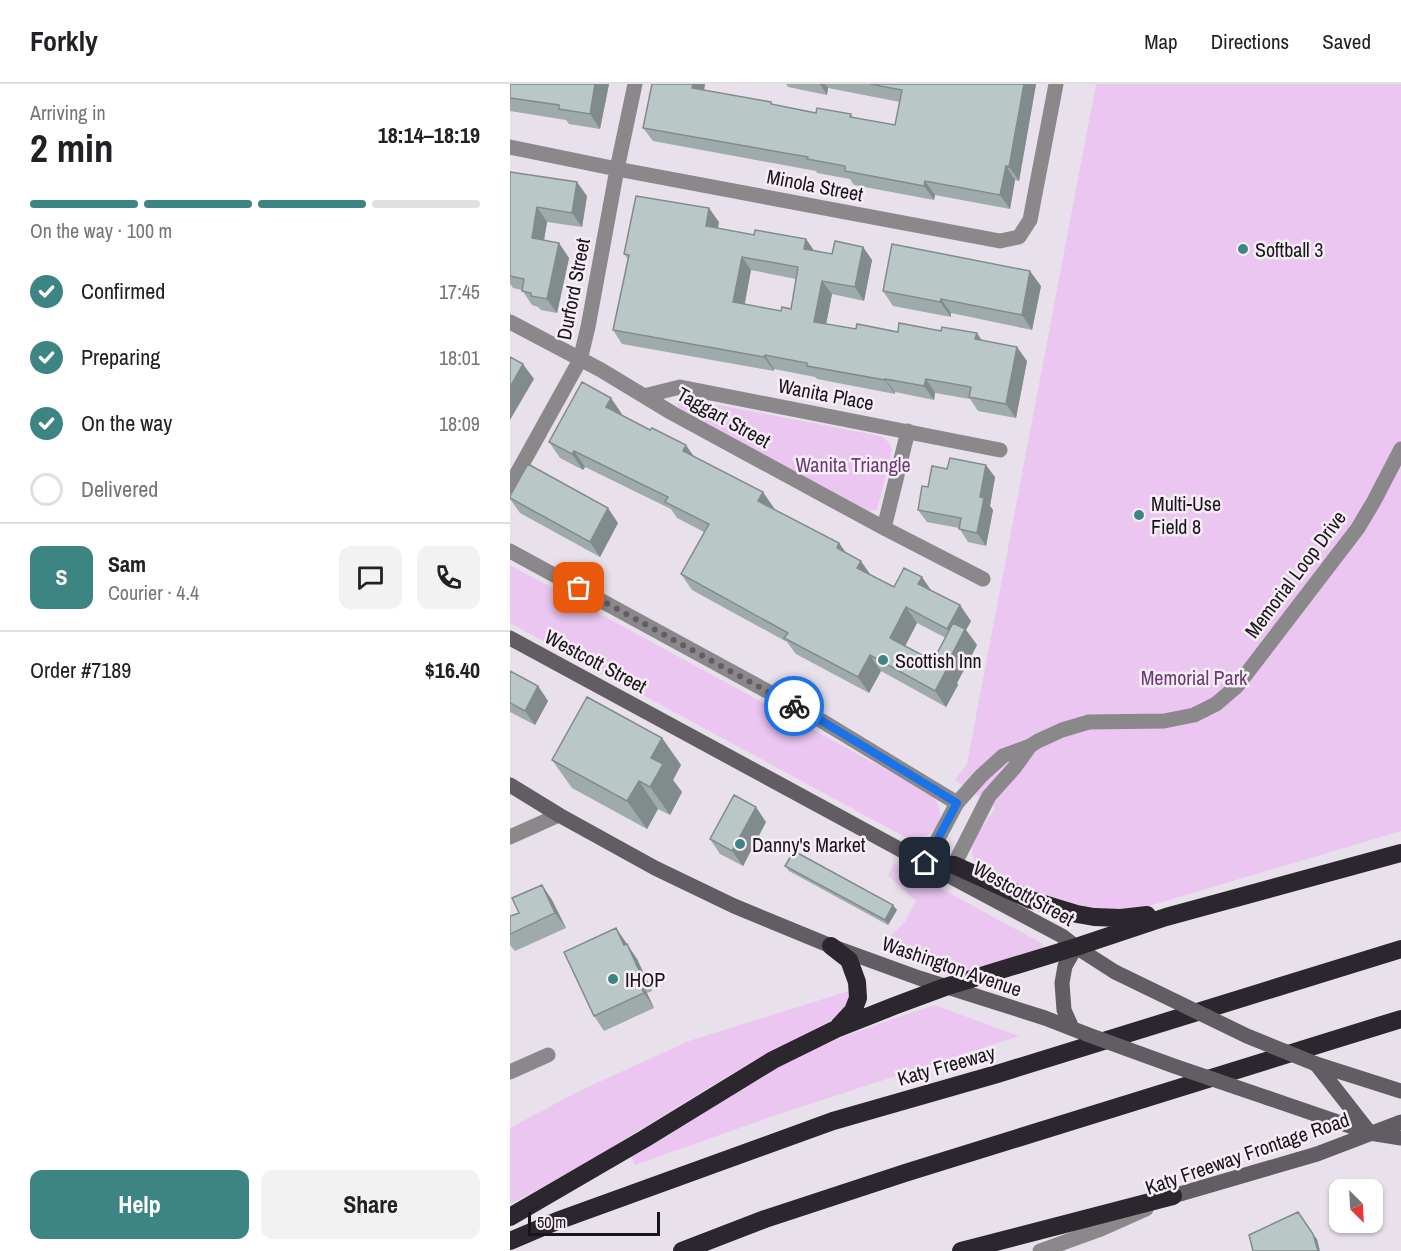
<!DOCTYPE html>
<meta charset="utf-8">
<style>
body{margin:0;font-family:"Archivo Narrow",sans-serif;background:#f2f2f2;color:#202124;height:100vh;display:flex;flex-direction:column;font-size:22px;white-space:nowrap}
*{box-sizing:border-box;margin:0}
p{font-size:20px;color:#757577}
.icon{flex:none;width:33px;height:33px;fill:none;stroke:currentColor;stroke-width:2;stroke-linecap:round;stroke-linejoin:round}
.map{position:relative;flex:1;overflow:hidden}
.sheet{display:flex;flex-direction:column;background:#fff;width:510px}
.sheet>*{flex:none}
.needle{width:39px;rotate:156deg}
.tools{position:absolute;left:819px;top:1095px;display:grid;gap:12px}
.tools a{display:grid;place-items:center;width:54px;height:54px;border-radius:12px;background:#fff;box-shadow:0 2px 4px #0004;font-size:30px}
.scale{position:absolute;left:18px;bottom:15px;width:132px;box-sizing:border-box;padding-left:6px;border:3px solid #19161a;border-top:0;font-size:16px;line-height:21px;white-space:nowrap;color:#19161a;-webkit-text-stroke:4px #f6edf7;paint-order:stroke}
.pin{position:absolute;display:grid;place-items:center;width:51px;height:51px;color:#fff;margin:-26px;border-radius:12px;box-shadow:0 3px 9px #0006}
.courier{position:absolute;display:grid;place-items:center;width:60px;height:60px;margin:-30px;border:4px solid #1a73e8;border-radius:50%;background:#fff;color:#222;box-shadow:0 2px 8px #0007}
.overview em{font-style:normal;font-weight:800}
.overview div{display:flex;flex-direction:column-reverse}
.overview{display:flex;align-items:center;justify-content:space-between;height:102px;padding:0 30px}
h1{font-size:39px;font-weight:800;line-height:45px}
.bar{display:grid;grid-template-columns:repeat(4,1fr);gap:9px 6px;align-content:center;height:72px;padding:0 30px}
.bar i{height:8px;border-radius:4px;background:#e0e0e0}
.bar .on{background:#3d8583}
.bar p{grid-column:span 4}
.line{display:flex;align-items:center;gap:15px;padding:0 30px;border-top:2px solid #e0e0e0}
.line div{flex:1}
.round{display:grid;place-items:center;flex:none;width:63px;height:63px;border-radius:12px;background:#f2f2f2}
ol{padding:0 30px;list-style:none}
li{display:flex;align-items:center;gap:18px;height:66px}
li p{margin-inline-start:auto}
li .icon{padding:6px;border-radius:50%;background:#3d8583;color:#fff;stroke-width:4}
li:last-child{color:#757577}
li i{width:33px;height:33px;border:3px solid #e0e0e0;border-radius:50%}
.cta{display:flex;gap:12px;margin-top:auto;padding:12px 30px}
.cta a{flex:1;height:69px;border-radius:12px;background:#3d8583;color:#fff;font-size:24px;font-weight:800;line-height:69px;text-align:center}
.cta a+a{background:#f2f2f2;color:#202124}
header{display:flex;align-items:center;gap:36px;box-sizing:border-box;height:84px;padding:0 30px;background:#fff;border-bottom:2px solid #e0e0e0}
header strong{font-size:28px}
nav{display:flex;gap:33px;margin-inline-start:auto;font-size:21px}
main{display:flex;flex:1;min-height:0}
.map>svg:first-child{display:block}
.green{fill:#eac6f1}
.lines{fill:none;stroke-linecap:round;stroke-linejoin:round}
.minor{stroke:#8b888c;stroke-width:15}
.tertiary{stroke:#8b888c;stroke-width:15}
.secondary{stroke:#615d62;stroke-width:15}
.motorway{stroke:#2c262e;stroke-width:18}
.secondary-bridge{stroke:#615d62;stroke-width:15}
.wall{fill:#9fabaa;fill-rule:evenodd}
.shaded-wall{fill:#828b8b}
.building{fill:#b9c7c6;stroke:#828b8b;stroke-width:1.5;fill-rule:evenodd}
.done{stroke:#615d63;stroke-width:6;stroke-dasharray:0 10.8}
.route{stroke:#1a73e8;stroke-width:8}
.poi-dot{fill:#3d8583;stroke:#f6edf7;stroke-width:2}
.labels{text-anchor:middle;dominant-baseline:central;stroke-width:5;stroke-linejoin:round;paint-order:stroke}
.street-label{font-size:20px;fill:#19161a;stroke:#f6edf7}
.poi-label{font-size:20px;fill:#19161a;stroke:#f6edf7;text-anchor:start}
.park-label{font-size:20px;fill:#6a3b73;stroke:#f6edf7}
</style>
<header>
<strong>Forkly</strong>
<nav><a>Map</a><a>Directions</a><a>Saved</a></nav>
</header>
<main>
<section class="sheet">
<div class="overview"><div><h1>2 min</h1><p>Arriving in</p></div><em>18:14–18:19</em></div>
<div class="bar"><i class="on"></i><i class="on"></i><i class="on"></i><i></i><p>On the way · 100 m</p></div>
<ol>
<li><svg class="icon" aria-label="check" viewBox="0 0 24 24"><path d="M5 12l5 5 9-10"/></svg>Confirmed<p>17:45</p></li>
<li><svg class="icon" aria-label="check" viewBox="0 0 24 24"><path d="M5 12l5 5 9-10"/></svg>Preparing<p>18:01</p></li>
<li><svg class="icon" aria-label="check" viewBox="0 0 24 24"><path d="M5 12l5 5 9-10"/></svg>On the way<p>18:09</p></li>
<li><i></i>Delivered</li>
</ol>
<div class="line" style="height:108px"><b class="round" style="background:#3d8583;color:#fff">S</b><div><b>Sam</b><p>Courier · 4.4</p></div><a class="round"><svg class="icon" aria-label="chat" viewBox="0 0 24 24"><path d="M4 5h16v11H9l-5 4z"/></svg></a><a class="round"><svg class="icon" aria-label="phone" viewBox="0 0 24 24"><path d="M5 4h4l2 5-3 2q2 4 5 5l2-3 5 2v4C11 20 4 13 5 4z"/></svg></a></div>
<div class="line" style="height:78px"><div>Order #7189</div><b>$16.40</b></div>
<div class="cta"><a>Help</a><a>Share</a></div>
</section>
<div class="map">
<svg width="891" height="1167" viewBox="0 0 891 1167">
<rect width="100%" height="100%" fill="#e8e0ea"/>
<!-- green -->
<path class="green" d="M586,0H891V747L622,827L567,825L472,790C469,784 462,775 462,767C462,757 479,733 485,724L445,696L457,680Z
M172,314L370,352C377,355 380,360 382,366L367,426L359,427L169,324L167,318Z
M0,481L421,710C441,733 425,759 395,753L0,539Z
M384,779L533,860V865L458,889L377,855L395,838L406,817L378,791Z
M339,907C338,924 331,929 318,938C290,953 261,967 233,983C155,1029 81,1079 0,1120V1044L67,1008L179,957Z
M424,921L509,952L260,1033L125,1081L120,1069C183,1032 245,992 312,962C348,946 386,934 424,921Z"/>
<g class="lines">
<!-- minor -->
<path class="minor" d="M0,63L107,85L490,157L509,153L520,136L546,0
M0,238L91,286L162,329L374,444L473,495
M134,312L170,303L490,366
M0,402L70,276L78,243L107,85L125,0
M374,444L398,347
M0,467L312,637L447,719
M0,753L49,731
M0,988L38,971"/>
<!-- tertiary -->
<path class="tertiary" d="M415,779L447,719L471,692L493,672L520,662L528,657L552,646L579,638L654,637L684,631L706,620L727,602L848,444L864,417L891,365
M444,781L479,712L505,683L520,662
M530,1167L591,1145L636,1125"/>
<!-- secondary -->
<path class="secondary" d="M0,554L415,779L552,852L566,863L605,888
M0,701L49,731L145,784L224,822L321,862L409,894L535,934L576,950
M562,944L554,926L552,899L555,882L566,863
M806,980L891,1007
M806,980L860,1049
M758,1014L860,1049L891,1054
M663,1112L807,1070L891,1038"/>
<!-- motorway -->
<path class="motorway" d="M415,779L444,781L521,816L567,830L584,833L611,834L637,831
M321,862L339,876L347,898L348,914L343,927L329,942
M0,1133L134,1055L263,976L326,945L384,922L435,903L566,863L656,833L891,769
M0,1157L47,1137L323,1037L487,990L891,865
M172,1167L255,1135L395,1089L891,935
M451,1167L663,1112"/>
<!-- secondary-bridge -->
<path class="secondary-bridge" d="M605,888L737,952L806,980
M576,950L664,982L758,1014"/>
</g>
<!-- wall -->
<path class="wall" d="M0,0H99L90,45L59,40L56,36L0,27Z
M142,0H195L194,6L261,18L262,20L306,29L341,30L343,34L385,41L390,18L318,4L317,11L278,3L276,0H526L509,97L505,96L500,125L425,111L424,116L344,101L340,95L307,89L306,87L143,57L133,44Z
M0,88L77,112L72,143L37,138L34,156L59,174L47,229L31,226L28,223L22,221L12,206L3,204L0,200Z
M209,138L208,144L244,151L296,155L304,166L322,170L353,163L362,176L354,217L322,210L316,240L346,245L388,248L431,247L467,249L471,256L517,277L506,334L468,327L460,315L425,309L424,316L385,308V310L307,295L305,293L264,285V287L112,260L103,246L118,175L114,170ZM241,186L286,195L281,225L271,227L235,220Z
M531,202L522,246L441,229V233L383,222L373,207Z
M112,330L111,331L184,373L264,424V425L329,459L336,469L362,492L384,503L412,493L420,506L461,537L456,546L467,561L447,599L448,601L436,623L371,587L359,609L286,570L277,558L182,506L171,490L194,448L167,434L161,425L75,383L73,386L50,374L39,358ZM407,539L436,554L423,577L395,562Z
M485,393L480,422L483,426L476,462L458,458L449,444L417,438L408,426L418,403Z
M0,412L108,439L90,473L10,429L0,415Z
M0,587L28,602L38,617L25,641L0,628Z
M152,654L171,681L163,696L172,708L160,731L148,725L137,745L62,704L42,676Z
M256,738L233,782L210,770L200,755Z
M275,782L387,826L378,841L279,787Z
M32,801L42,816L56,844L5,867L0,861V832L9,829Z
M106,844L127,875L142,907L137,909L144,924L94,947L84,932Z"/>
<!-- shaded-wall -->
<path class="shaded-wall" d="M85,0H99L90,45L80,30Z
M183,0H195L192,18L182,4Z
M310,0H315L318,4L317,11Z
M514,0H526L509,97L499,83Z
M496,82L505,96L500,125L490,111Z
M415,97L425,111L424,116L414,102Z
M67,98L77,112L72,143L62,129Z
M27,123L37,138L32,168L22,154Z
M199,124L209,138L206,155L196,142Z
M296,155L305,169L294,165Z
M49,159L59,174L47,229L37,215Z
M353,163L362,176L354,217L345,203Z
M232,173L241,186L232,232L223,218Z
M520,187L531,202L522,246L512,231Z
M312,197L322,210L314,251L304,238Z
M431,215L441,229V233L430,218Z
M467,249L476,263L465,255Z
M507,263L517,277L506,334L496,320Z
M255,271L264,285V287L254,273Z
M13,280L24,295L0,336V303Z
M375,295L385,308V310L375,296Z
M416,295L425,309L424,316L414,302Z
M101,314L112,330L107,339L96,323Z
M176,361L187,377L173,367Z
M64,367L75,383L73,386L62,370Z
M476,381L485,393L480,422L483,426L476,462L467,449L470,413Z
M253,408L264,424L259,433L248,417Z
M98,424L108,439L90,473L80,458Z
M329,459L340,475L327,464Z
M351,477L362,493L347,484Z
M412,493L423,509L408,500Z
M450,521L461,537L456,546L467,561L447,599L448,601L436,623L425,607L435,584L448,559L437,545Z
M396,523L407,539L391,570L380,554Z
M360,571L371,587L359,609L348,593Z
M28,602L38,617L25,641L15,627Z
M152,654L171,681L163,696L172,708L160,731L140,703L141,674Z
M129,697L148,725L137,745L117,717Z
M246,723L256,738L233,782L222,767Z
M32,801L42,816L56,844L45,829Z
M383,821L387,826L378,841L375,836Z
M106,844L127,875L142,907L132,893L114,861Z
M127,895L137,909L144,924L134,909Z
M803,1150L807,1155L810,1167H808Z"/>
<!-- building -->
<path class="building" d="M0,0H85L80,30L49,25V21L0,14Z
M142,0H183L182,4L261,18V20L306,29L307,24L341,30L340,33L385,41L392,6L360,0H514L499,83L496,82L490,111L415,97L414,102L335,87V82L297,75L298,73L133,44Z
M0,88L67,98L62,129L27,123L22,154L49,159L37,215L21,212V209L12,207L14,195L0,192Z
M126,112L199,124L196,142L244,151L245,146L296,155L294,165L322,170L325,157L353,163L345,203L312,197L304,238L346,245L347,240L388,248L389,239L431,247L432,243L467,249L465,255L507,263L496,320L459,313L461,303L416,295L414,302L375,295V296L297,282V279L255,271L254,273L103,246L119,171L114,170ZM232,173L288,183L281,225L272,223L271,227L223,218Z
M382,160L520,187L512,231L431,215L430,218L373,207Z
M0,273L13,280L0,303Z
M72,298L101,314L96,323L140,346L142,344L176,361L173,367L253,408L248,417L329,459L327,464L351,477L347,484L384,503L394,484L412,493L408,500L450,521L437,545L396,523L380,554L423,577L443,539L455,545L435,584L437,585L425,607L360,571L348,593L274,554L278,549L171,490L199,440L155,418L158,413L64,367L62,370L39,358Z
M440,374L476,381L470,413L474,414L467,449L449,445L451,434L408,426L412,402L418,403L422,382L437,385Z
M18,380L98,424L80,458L0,414V412Z
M0,587L28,602L15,627L0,619Z
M77,613L152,654L141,674L153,680L140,703L129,697L117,717L42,676Z
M224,711L246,723L222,767L200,755Z
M284,767L383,821L375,836L275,782Z
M32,801L45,829L0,850V832L9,829L2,814Z
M106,844L114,861L117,860L132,893L127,895L134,909L84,932L54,868Z
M788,1128L803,1150L808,1167H743L739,1151Z"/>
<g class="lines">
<!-- done -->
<path class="done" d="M69,504L284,622"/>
<!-- route -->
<path class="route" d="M284,622L312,637L447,719L415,779"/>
</g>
<!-- markers -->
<g class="poi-dot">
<circle cx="733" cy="165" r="6"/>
<circle cx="629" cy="431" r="6"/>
<circle cx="373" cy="576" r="6"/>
<circle cx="230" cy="760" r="6"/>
<circle cx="103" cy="895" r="6"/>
</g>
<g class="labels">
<!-- street labels -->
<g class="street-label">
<text transform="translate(305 101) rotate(11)">Minola Street</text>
<text transform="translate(63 205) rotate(-79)">Durford Street</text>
<text transform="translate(316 310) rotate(11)">Wanita Place</text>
<text transform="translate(214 333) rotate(29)">Taggart Street</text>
<text transform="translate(785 490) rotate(-53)">Memorial Loop Drive</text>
<text transform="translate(86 577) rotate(28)">Westcott Street</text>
<text transform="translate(514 809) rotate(29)">Westcott Street</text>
<text transform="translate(442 882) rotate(19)">Washington Avenue</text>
<text transform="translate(436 981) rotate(-16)">Katy Freeway</text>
<text transform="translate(737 1069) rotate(-19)">Katy Freeway Frontage Road</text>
</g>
<!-- poi labels -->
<g class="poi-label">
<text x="745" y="165">Softball 3</text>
<text x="641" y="419">Multi-Use<tspan x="641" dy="23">Field 8</tspan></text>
<text x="385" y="576">Scottish Inn</text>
<text x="242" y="760">Danny's Market</text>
<text x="115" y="895">IHOP</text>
</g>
<!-- park labels -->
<g class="park-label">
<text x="343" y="380">Wanita Triangle</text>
<text x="684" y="593">Memorial Park</text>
</g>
</g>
</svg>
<div class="tools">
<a><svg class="needle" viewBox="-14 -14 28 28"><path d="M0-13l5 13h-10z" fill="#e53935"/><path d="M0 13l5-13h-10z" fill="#757577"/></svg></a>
</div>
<div class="scale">50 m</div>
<div class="pin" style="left:69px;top:504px;background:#ea580c"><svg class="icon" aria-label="bag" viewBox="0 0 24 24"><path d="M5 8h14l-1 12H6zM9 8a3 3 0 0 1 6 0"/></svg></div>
<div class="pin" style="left:415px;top:779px;background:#1f2937"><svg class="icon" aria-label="home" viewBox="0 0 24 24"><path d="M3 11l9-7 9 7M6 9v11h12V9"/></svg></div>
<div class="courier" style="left:284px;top:622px"><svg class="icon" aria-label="bike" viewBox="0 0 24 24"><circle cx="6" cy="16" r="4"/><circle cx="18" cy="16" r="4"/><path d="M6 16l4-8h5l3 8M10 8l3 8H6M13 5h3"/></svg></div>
</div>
</main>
